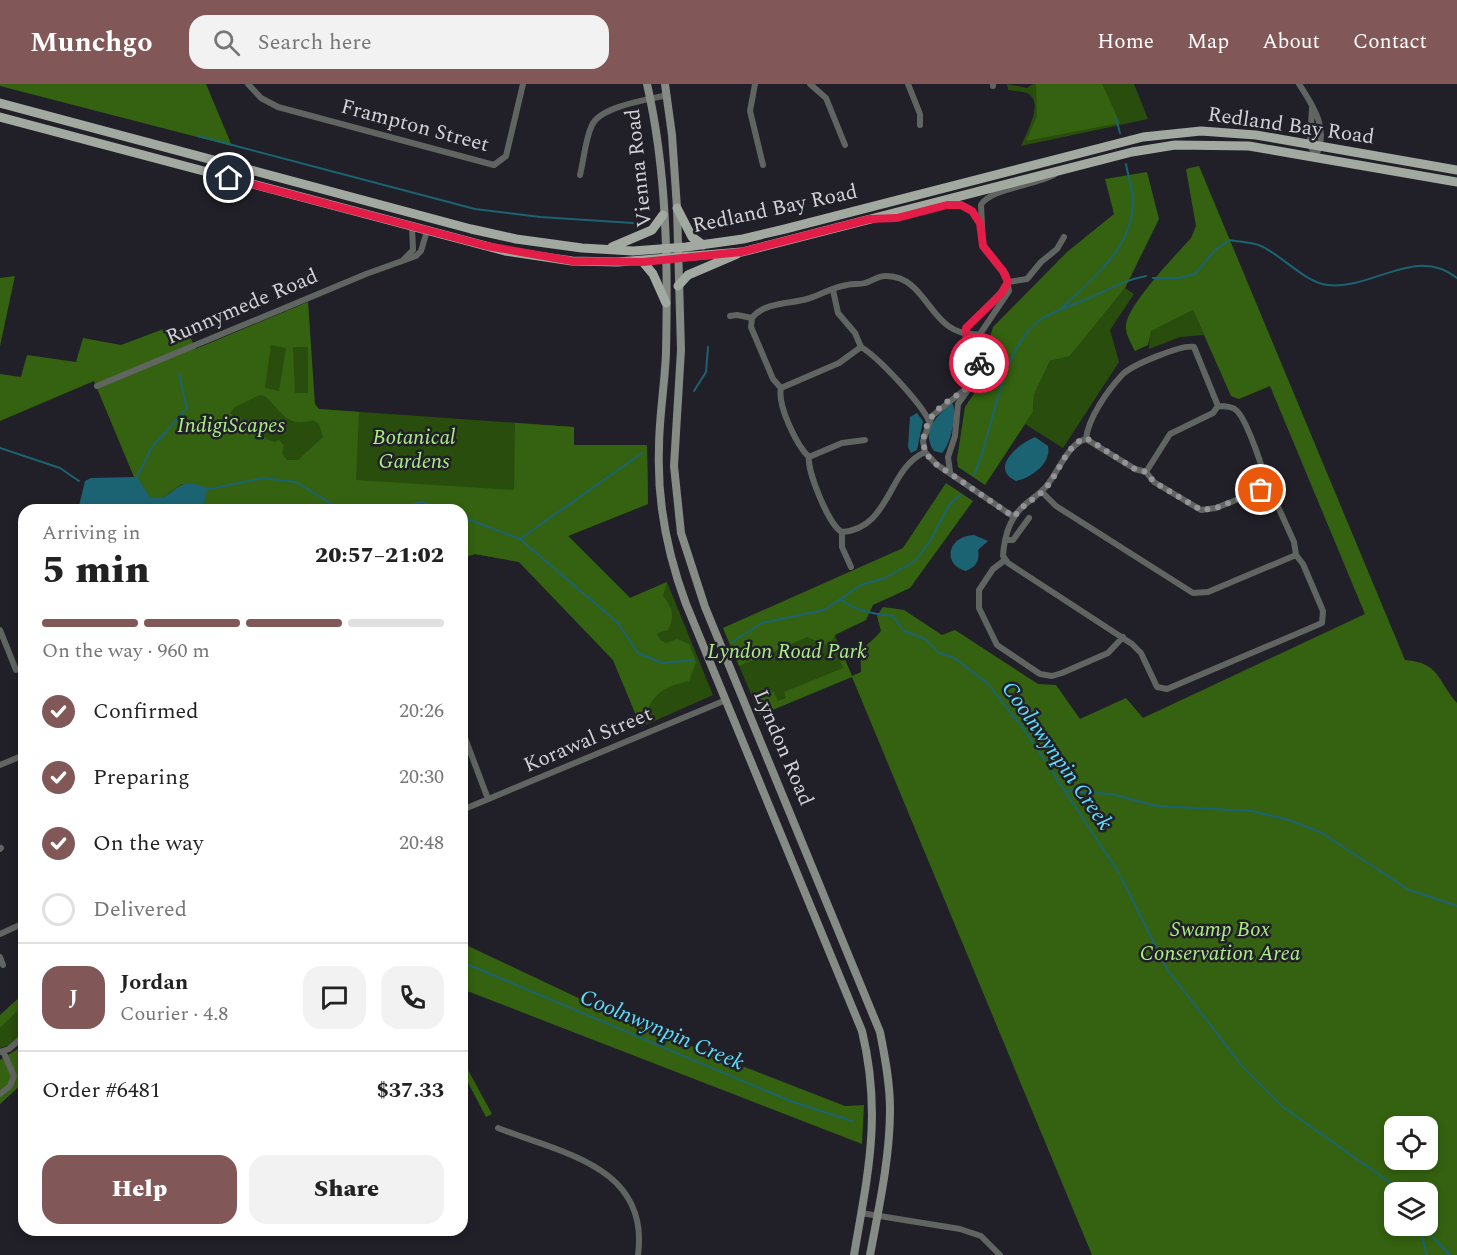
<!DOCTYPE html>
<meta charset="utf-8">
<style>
body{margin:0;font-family:Spectral,serif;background:#f2f2f2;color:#222;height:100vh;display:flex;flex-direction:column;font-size:22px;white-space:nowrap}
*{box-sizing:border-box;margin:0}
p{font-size:20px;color:#767676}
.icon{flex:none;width:33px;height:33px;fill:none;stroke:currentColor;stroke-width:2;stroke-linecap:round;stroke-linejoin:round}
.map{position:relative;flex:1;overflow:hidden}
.side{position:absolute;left:18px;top:420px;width:450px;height:732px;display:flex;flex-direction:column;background:#fff;border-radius:18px;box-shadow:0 3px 9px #0003}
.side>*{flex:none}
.tools{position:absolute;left:1384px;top:1032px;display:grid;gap:12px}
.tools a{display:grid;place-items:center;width:54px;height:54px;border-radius:12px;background:#fff;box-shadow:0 3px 9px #0003;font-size:30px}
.pin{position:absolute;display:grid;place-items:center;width:51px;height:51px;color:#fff;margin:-26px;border:3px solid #fff;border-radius:50%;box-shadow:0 2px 6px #0007}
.courier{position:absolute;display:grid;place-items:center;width:60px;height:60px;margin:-30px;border:4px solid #e11d48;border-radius:50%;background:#fff;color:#222;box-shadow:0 2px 8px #0007}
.summary em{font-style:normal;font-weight:800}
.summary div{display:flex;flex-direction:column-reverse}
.summary{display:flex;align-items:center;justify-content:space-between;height:102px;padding:0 24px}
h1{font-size:39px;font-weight:800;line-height:45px}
.bar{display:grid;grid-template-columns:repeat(4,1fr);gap:9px 6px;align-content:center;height:72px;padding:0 24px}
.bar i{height:8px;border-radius:4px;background:#e0e0e0}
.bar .active{background:#815857}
.bar p{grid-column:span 4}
.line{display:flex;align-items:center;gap:15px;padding:0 24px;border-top:2px solid #e0e0e0}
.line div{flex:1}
.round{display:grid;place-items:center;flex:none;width:63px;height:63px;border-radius:18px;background:#f2f2f2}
ol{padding:0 24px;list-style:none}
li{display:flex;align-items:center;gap:18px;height:66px}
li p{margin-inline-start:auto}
li .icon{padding:6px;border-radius:50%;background:#815857;color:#fff;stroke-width:4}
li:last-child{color:#767676}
li i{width:33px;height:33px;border:3px solid #e0e0e0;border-radius:50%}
.cta{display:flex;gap:12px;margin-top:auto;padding:12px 24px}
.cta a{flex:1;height:69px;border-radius:18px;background:#815857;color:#fff;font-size:24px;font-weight:800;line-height:69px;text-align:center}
.cta a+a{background:#f2f2f2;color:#222}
header{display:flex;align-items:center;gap:36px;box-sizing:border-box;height:84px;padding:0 30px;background:#815857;color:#fff}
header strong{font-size:28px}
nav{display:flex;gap:33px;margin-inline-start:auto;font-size:21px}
.search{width:420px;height:54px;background:#f2f2f2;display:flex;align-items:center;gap:15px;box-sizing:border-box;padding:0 21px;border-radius:18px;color:#767676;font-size:22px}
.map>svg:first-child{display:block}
.green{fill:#294d0d}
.forest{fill:#346210;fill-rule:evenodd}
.water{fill:#1b6373}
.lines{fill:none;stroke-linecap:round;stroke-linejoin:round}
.stream{stroke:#1b6373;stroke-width:2}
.street{stroke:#616561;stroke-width:6}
.secondary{stroke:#868b85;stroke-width:8}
.primary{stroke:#a2a9a1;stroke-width:9}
.done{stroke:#939399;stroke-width:6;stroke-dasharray:0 10.8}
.route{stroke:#e11d48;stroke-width:8}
.labels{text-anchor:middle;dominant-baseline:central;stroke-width:5;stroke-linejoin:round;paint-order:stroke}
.street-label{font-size:21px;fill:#d1d1d6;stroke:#212028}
.park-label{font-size:21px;font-style:italic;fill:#acee85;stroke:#212028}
.water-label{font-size:22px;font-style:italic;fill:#5bdffc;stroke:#212028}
</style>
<header>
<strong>Munchgo</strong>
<div class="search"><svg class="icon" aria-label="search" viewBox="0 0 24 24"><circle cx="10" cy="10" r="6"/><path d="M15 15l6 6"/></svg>Search here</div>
<nav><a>Home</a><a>Map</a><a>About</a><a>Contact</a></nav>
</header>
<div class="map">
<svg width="1457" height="1171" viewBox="0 0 1457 1171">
<rect width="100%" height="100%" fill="#212028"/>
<!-- green -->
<path class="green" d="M1007,0L1027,4L1033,0H1134L1148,35L1021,62C1026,49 1045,18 1027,9C1022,7 1013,7 1008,6Z
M1125,204L1134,210L1110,246L1119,278L1063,364L1025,340L1033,328L1034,311L1050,277L1070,272Z
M308,218L314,320L319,325L574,343V361H647L648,420L568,452L630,514L667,498L713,611L641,643L613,576L519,478L475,470L462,474V426H148L98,306Z
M1193,226L1204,251L1180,253L1149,265L1150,247Z
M815,504L852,592L760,631L723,544Z
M24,921V948L10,961L0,964V944Z"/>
<!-- forest -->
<path class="forest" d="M0,0H206L232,62L0,2Z
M1036,0H1102L1120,39L1026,57L1037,32Z
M1199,82L1405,576C1440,579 1437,596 1457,619V1171H1092L852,593L760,631L753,615L773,607L778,617L786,614L784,608L843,584L836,566L832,563L837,557L852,592L861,588C860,558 863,568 881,547L877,532L883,523L904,526L942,551L955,546L1038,600L1056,601L1080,635L1126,614L1143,634L1365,530L1270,302L1239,315L1231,312L1193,226L1151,247L1148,261L1135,267C1131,259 1125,250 1126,241C1128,220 1176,171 1191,154L1196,142L1186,85ZM1395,1042H1428V1076H1395ZM1395,1108H1428V1142H1395Z
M1147,88L1159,135L1125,204L1070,272L1050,277L1034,311L1033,328L985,401L958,383L957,375L965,323L989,287L988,260L993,243L1067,168L1114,130L1105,95Z
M15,192L0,262V194Z
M308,218L315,320L319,325L359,328L356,396L514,406L515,339L574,343V361H647L648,420L568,452L630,514L667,498L663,512C673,525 675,532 668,546L657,549L660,556L666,559L677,555L689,560L696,578L689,597C657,604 651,613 641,643L613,576L519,478L475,470L462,474V426H203L207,404L181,400L162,414L150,413L137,393H134L94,297L0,337V290L21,293L27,271L76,278L83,254L121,261L169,243L190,253L196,265ZM271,261L286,264L279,307L265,304ZM293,263H308V309H295ZM260,311L266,313C283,329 287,344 313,336L319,340L323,353L298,376H287L282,369L284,362L279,356L274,358L266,355L254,338L236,334L230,329L235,323Z
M946,399L973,417L910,504L873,521L866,536L835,551L829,562L807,553L739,582L723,544L903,464Z
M462,859L627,937L845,1022L864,1021L862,1060L462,905Z
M24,909V921L0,944V931Z
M24,961V998L0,1020V976Z
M462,975L492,1030L486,1033L462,987Z"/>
<!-- water -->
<path class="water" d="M952,319C958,327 951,360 942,369L934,367C920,347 937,332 952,319Z
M917,329L923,337L917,366L911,369L908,363L910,333Z
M1035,353L1048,362C1052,379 1031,394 1016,397C989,384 1018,360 1035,353Z
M137,393L150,413L162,414C183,402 181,394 207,404L203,426H78L85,397L91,394Z
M974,451L988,457L978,466C980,477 976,483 966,487C942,481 947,452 974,451Z"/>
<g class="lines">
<!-- stream -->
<path class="stream" d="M1116,34L1120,49
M198,52L475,125L540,133L633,139
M1153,194H1178L1195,190L1214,167L1229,156C1239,158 1252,158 1261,162C1282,171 1305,199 1328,201C1373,206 1415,161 1457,194
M1063,223C1092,195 1134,162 1133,117C1133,105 1128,92 1126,80
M694,307L706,288L708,263
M0,364L60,384L79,397
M974,391C994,347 1000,265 1040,236C1053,227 1067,223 1082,217C1105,208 1120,197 1146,192
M136,395L152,363L187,324L179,290
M205,406L263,394L296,398L335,422L393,424L423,418L442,426
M462,433L520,455L618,539L638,569L663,579L692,576
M520,455L642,369
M840,515C853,526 876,531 893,532L904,547L925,555L939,569L953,573L988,600L1026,648L1119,789
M732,558L762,539L824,526L861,501L885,494L915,477L930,457L949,421L960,411
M1065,707L1111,710L1157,722L1252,727L1289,736L1322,749L1409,806L1457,822
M1121,793L1167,885L1242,982L1283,1023L1392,1100L1399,1108
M462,878L790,1017L852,1037
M1419,1142L1427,1171
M1422,1142L1450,1171"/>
<!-- street -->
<path class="street" d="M248,0L261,14L278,23L494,81L506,72L523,0
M755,0L750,27L763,81
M810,0L826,14L845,61
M908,0L920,30V41
M1299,0C1314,23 1330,47 1315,73
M993,2V0
M1312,24L1310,60L1315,73
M580,91C584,75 585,56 592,41C601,22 647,16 667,11
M883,135C911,134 942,114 969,124L979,138
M404,175L413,166L412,142
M1008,198L1027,195L1041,178L1057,165L1064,153
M833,206L838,229L855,249L861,263
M730,232L737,231L752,234
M981,283L967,262L966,244L1008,201
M974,298L932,332L923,357L925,368L936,380L1014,433
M97,302L366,190L416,172L421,167L427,147
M781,304C777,321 797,362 809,373
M1218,322C1224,322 1232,322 1236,326C1246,334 1267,392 1266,405
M929,337C921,319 878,273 861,263L839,279L781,304L773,295L751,243L752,234C764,218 790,220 807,215C820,211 833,203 847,201C853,199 859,201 865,199C873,197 878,191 887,192C930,193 929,255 980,250
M1086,355L1135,385L1146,388L1154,398L1201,426L1216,424L1261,406L1271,407L1294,458L1296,471L1303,480L1323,527L1322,539L1167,605L1157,603L1141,569L1132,560L1008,479L1003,472C1004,458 1007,443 1015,432C1023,418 1039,413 1048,400C1059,386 1069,359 1086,355Z
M1086,355C1088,334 1108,306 1122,291C1131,281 1183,260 1194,263L1218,322L1213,329L1170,350L1146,388
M865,356L842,359L809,373C807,387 829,442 842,448C891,444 887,385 925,368
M950,388L948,373L955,352L958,320L980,289V250L1009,207L1006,190L983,162L981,121C989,105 1036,101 1054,91
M1042,408L1056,422L1193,509L1208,508L1296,471
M842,448V463L851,483
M1006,456H1013L1029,434
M1005,476L993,485L979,506V524L997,561L1040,590L1052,592L1062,589L1108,569L1123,553
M0,546L16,586
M462,646L488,715
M0,681L24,671
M462,726L726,616
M0,765L1,764
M0,850L24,839
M0,873L3,881
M0,968L9,965L24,952
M0,1010L10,1002L14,992L3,967
M498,1044C561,1069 650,1082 638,1171
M861,1129L960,1145L981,1152L1000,1171"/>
<!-- secondary -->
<path class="secondary" d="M647,0C667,87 668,179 666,268C665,300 659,332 659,364C657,418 667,469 686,520L862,947C882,1030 868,1089 854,1171
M665,0L672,51L677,124L681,266L674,382L681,449L705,523L880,948C885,973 890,999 890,1025C890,1074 879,1123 870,1171"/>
<!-- primary -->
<path class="primary" d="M0,19L471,145L516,155L582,164L633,167L686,163L743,155L785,145L1143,53L1201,47L1256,51L1457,86
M0,33L505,167L572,177L618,178L742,168L1132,68L1175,61L1249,62L1457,98
M677,124L692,153L703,161
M612,163L652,146L663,131
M643,178L653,190L666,219
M678,202L688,191L737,170"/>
</g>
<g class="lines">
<!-- done -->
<path class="done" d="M979,279L980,289C969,313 932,314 924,351C922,364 926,372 936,380L1014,433C1022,421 1032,417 1042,408C1058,394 1065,360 1086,354L1135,385L1146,388L1154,398L1201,426L1216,424L1261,406"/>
<!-- route -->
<path class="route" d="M229,94L487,162L572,177L643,178L741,168L870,135L897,134L947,121H961L972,127L980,139L983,162L1003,187L1008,198L1001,210L966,244L967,262L979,279"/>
</g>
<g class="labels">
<!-- street labels -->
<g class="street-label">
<text transform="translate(415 42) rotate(15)">Frampton Street</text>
<text transform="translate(1291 42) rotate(8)">Redland Bay Road</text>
<text transform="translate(639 84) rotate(-96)">Vienna Road</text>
<text transform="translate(775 125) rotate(-12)">Redland Bay Road</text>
<text transform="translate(242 223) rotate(-23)">Runnymede Road</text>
<text transform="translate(588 656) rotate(-23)">Korawal Street</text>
<text transform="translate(783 664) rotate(67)">Lyndon Road</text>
</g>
<!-- park labels -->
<g class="park-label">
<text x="231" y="342">IndigiScapes</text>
<text x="414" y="354">Botanical<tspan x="414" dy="24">Gardens</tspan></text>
<text x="787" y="568">Lyndon Road Park</text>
<text x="1220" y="846">Swamp Box<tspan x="1220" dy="24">Conservation Area</tspan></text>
</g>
<!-- water labels -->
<g class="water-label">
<text transform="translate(1057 672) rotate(55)">Coolnwynpin Creek</text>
<text transform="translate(662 946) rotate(23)">Coolnwynpin Creek</text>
</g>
</g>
</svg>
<div class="tools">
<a><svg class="icon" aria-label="locate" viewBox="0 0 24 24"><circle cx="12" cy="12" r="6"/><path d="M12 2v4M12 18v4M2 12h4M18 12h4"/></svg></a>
<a><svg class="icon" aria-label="layers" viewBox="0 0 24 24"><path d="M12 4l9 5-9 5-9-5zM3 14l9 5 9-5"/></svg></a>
</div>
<div class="pin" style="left:1261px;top:406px;background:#ea580c"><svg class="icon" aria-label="bag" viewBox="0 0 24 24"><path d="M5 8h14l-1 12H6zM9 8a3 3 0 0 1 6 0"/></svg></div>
<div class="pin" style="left:229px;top:94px;background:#1f2937"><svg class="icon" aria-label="home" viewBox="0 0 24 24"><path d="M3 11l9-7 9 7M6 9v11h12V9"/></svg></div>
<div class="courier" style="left:979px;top:279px"><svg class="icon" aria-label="bike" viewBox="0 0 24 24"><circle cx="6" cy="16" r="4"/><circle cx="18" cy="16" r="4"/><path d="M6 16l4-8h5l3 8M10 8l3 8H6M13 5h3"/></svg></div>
<section class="side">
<div class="summary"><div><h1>5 min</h1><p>Arriving in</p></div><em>20:57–21:02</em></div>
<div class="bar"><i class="active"></i><i class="active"></i><i class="active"></i><i></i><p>On the way · 960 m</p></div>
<ol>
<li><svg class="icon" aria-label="check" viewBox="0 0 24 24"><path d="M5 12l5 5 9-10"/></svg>Confirmed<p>20:26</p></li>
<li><svg class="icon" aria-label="check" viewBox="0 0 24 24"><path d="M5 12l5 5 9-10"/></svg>Preparing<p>20:30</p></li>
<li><svg class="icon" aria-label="check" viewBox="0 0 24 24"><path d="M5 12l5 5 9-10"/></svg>On the way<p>20:48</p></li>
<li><i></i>Delivered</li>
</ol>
<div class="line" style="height:108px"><b class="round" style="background:#815857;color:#fff">J</b><div><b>Jordan</b><p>Courier · 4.8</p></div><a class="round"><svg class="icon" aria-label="chat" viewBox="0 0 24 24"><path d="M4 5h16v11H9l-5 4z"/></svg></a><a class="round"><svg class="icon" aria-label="phone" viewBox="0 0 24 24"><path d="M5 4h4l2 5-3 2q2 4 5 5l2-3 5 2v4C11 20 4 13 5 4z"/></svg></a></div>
<div class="line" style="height:78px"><div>Order #6481</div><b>$37.33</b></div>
<div class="cta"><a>Help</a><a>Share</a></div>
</section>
</div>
